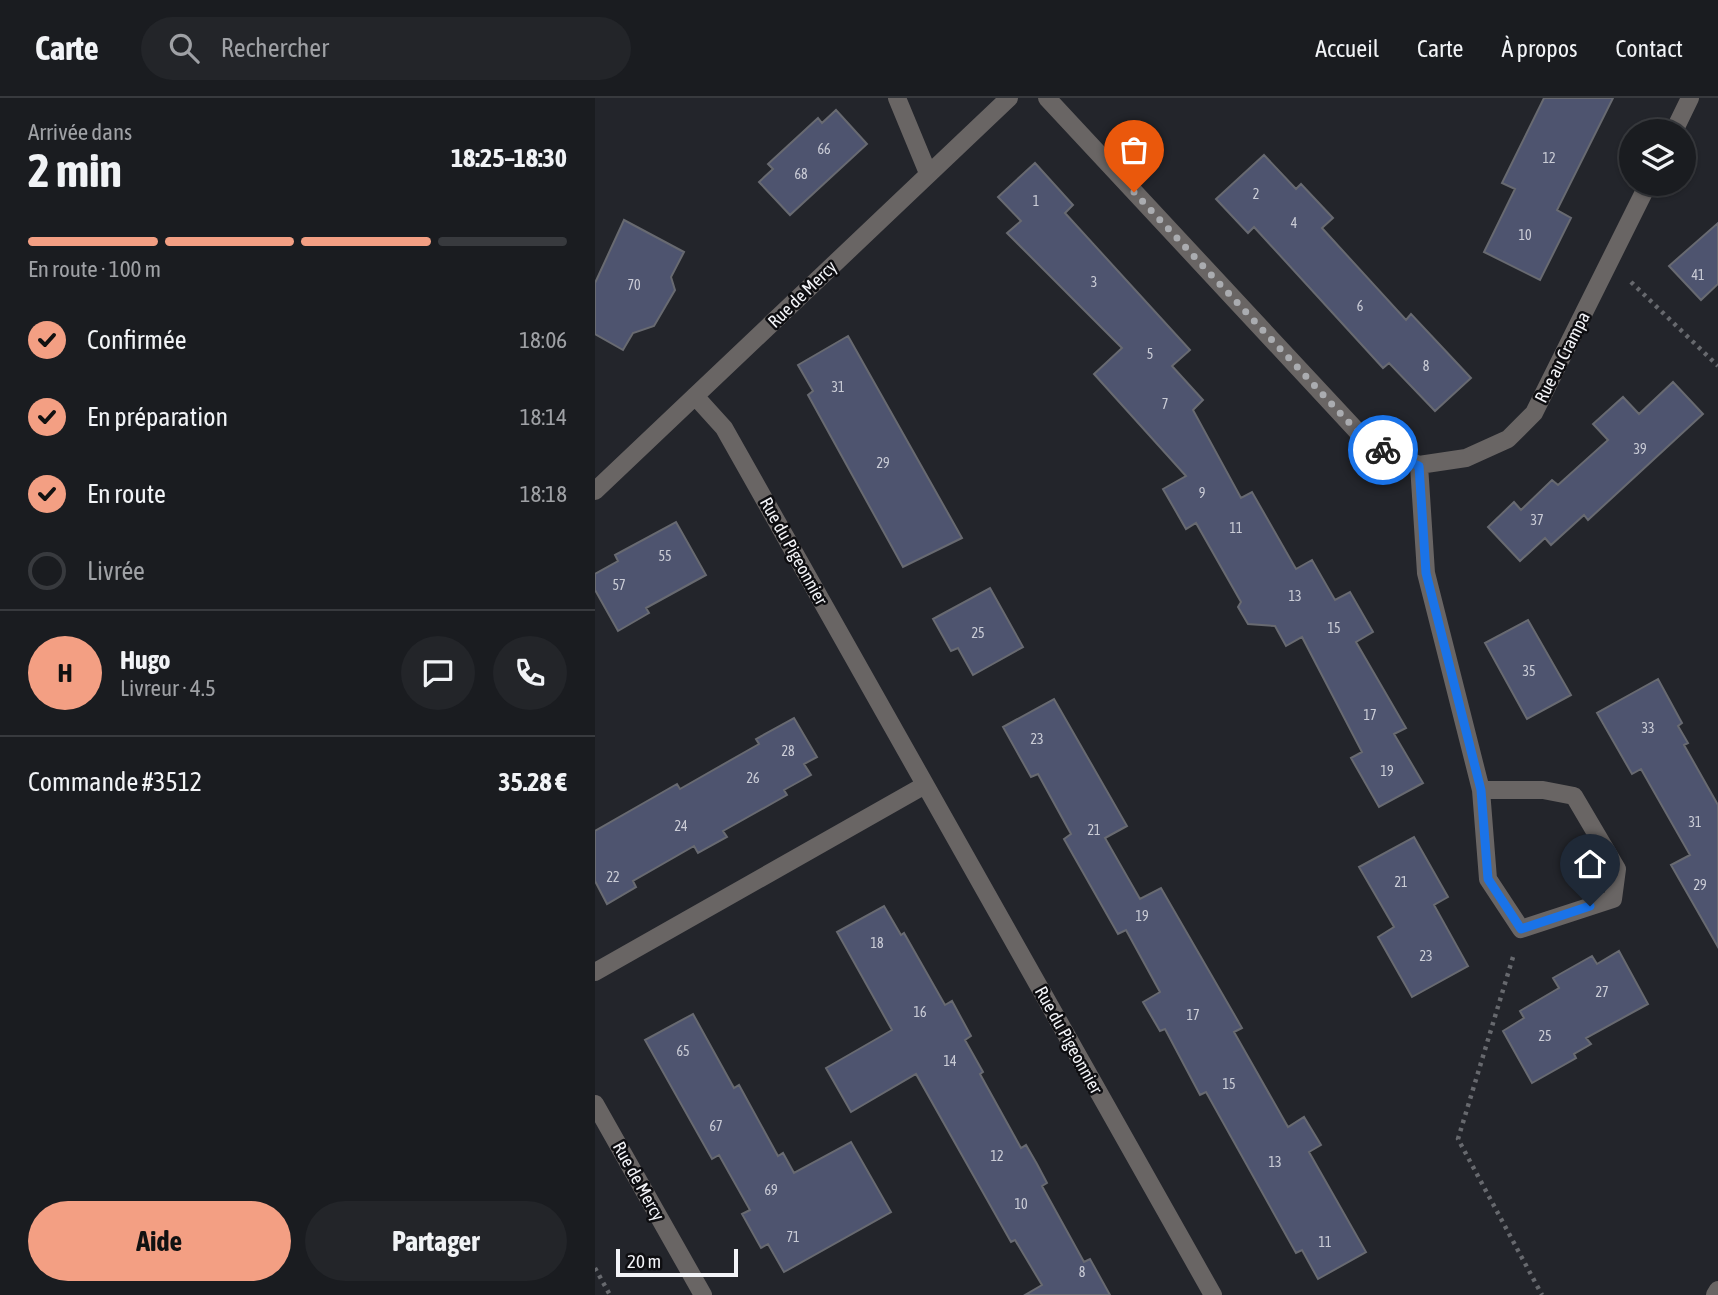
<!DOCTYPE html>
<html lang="fr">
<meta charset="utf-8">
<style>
body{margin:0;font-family:"Asap Condensed",sans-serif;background:#232529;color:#f1f3f6;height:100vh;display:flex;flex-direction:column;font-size:26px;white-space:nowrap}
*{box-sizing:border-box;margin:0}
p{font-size:23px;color:#9fa1a5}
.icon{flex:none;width:38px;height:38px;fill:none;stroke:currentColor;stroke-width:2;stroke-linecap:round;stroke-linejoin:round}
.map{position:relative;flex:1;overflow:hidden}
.sheet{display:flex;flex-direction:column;background:#1a1c20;width:595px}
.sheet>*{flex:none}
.controls{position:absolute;left:1024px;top:21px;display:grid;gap:14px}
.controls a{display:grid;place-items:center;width:77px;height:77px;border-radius:50%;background:#1a1c20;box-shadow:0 2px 5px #0004,0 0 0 2px #383a3e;font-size:35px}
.scale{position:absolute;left:21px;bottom:18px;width:122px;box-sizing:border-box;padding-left:7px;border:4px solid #f3f4f8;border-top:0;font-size:19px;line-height:24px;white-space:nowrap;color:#f3f4f8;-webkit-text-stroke:5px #0e0e11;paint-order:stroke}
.pin{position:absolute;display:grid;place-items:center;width:60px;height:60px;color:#fff;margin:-72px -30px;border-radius:50% 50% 50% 0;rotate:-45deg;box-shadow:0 0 7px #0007}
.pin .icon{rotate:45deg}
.courier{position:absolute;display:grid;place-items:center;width:70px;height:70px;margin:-35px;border:5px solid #1a73e8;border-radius:50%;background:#fff;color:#222;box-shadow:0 2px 9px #0007}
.headline em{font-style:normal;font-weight:700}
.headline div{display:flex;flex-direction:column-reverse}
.headline{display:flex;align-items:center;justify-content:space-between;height:119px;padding:0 28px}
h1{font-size:46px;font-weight:700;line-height:52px}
.bar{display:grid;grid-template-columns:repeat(4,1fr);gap:10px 7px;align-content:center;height:84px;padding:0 28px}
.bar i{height:9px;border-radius:5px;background:#383a3e}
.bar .current{background:#f39f83}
.bar p{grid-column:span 4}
.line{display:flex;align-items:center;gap:18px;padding:0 28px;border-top:2px solid #383a3e}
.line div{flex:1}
.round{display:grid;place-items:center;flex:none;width:74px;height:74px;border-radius:37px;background:#232529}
ol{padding:0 28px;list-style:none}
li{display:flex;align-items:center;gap:21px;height:77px}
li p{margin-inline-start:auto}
li .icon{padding:7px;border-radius:50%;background:#f39f83;color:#111;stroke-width:4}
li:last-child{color:#9fa1a5}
li i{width:38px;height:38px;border:4px solid #383a3e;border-radius:50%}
.button{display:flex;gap:14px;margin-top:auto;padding:14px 28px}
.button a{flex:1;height:80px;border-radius:42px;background:#f39f83;color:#111;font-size:28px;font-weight:700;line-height:80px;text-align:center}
.button a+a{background:#232529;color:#f1f3f6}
header{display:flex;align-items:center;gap:42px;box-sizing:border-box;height:98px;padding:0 35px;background:#1a1c20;border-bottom:2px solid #383a3e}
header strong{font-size:33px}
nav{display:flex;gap:38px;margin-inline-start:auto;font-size:24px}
.search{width:490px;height:63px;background:#232529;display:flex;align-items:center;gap:18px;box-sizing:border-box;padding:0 24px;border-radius:38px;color:#9fa1a5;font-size:26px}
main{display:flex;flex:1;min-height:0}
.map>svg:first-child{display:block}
.building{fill:#4e546f;stroke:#686a71;stroke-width:2}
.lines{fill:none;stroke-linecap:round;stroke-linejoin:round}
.path{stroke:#67696e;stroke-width:4.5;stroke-dasharray:3.5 5;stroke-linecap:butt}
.minor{stroke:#696564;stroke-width:18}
.done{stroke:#aaacb0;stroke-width:7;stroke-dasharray:0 12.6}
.route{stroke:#1a73e8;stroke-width:9}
.labels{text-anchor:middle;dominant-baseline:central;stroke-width:5;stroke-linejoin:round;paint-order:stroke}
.number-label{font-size:14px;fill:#caccd6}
.street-label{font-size:18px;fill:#f3f4f8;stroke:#0e0e11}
</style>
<header>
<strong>Carte</strong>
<div class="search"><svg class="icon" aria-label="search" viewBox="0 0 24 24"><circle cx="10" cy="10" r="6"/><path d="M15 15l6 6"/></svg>Rechercher</div>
<nav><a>Accueil</a><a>Carte</a><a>À propos</a><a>Contact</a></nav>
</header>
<main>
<section class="sheet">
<div class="headline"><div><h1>2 min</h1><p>Arrivée dans</p></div><em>18:25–18:30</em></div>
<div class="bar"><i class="current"></i><i class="current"></i><i class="current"></i><i></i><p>En route · 100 m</p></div>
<ol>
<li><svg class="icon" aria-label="check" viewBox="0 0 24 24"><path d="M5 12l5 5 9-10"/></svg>Confirmée<p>18:06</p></li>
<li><svg class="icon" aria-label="check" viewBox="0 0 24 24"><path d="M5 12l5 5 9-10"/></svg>En préparation<p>18:14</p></li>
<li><svg class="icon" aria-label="check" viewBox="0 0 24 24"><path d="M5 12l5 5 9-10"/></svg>En route<p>18:18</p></li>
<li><i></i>Livrée</li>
</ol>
<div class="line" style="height:126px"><b class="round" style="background:#f39f83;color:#111">H</b><div><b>Hugo</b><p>Livreur · 4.5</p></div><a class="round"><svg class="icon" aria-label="chat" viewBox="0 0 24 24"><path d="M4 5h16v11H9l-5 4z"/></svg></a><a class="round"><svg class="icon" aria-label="phone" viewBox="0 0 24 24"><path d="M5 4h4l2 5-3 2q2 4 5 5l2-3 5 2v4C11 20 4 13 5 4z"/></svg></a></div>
<div class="line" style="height:91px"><div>Commande #3512</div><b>35.28 €</b></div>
<div class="button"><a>Aide</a><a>Partager</a></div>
</section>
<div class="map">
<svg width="1123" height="1197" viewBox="0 0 1123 1197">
<rect width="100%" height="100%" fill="#23252b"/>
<!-- building -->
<path class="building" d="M949,0H1018L962,112L976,120L945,182L889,154L920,91L907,85Z
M241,12L272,46L195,117L164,84L178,71L173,66L223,20L227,25Z
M669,57L701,91L706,86L738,120L727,130L811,222L816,216L876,280L840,313L794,265L788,270L659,129L653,135L621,101Z
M440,65L478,107L470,115L595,252L577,268L608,302L598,312L646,400L657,394L701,471L717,462L740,502L755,494L778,534L761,544L811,630L799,636L828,685L784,709L756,660L767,654L707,539L691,548L680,528L653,526L643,509L646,504L601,425L591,431L568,391L591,378L499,276L527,250L412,135L426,123L403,99Z
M29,122L89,154L76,179L80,192L59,228L38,235L28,252L0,236V185Z
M1123,125V186L1106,202L1074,168Z
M253,238L367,440L308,469L213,297L218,293L203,267Z
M1078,284L1108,316L993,422L989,417L956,447L950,440L925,463L893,429L919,404L926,412L957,382L963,387L1013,342L998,326L1028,299L1044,316Z
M81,424L111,477L51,510L54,515L23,533L0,492V476L23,463L20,457Z
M395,490L428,549L378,577L363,550L356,553L338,521Z
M933,522L976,597L932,621L890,545Z
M1063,581L1087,625L1083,628L1093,645L1089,647L1123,707V849L1076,767L1095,757L1046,671L1037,676L1002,615Z
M459,601L532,728L510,740L545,801L566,790L647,930L639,934L693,1029L709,1019L726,1047L714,1054L771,1154L723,1181L707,1152L701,1155L611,994L605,997L570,931L565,933L548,904L565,894L531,832L523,836L469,741L476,736L443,676L436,679L408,629Z
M199,620L222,659L209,666L216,677L189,692L192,697L128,733L132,739L103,755L99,748L38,783L41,789L12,806L0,783V733L82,686L85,691L164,646L161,641Z
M819,739L853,799L839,807L873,868L817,899L783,839L799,829L764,769Z
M289,808L306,837L309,835L350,907L357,903L376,938L370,942L388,974L385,976L426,1050L431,1047L442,1066L452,1085L447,1088L489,1164L495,1161L515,1197H430L447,1187L420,1142L416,1144L321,976L256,1014L231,970L297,932L242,834Z
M1024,853L1053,906L991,940L996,946L979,956L981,960L937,985L908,933L929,920L925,913L964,890L958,880L997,858L1002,866Z
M98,916L139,990L144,987L183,1058L188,1055L199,1075L256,1044L296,1114L189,1174L173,1146L166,1150L147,1116L155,1112L124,1057L117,1061L50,942Z"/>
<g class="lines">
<!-- path -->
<path class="path" d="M1036,184L1123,268
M918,859L863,1041L947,1197
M0,1170L15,1197"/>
<!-- minor -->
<path class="minor" d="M302,0L333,75
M452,0L774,346L824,367L871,360L913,341L939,315L1053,86
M1079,33L1095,0
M100,298L129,330L618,1197
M824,367L831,475L886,692L893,781L926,831L1018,801L1022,771L979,698L948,692H886
M0,393L414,0
M0,874L330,687
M0,1006L108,1197
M1120,1197L1123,1192"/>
</g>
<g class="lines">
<!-- done -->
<path class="done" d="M539,94L774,346L788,352"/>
<!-- route -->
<path class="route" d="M788,352L824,368L831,475L886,692L893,781L926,831L995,808"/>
</g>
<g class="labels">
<!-- number labels -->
<g class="number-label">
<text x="229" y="51">66</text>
<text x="954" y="60">12</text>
<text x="206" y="76">68</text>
<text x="661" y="96">2</text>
<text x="441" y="103">1</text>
<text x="699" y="125">4</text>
<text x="930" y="137">10</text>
<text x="1103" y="177">41</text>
<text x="499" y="184">3</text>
<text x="39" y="187">70</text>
<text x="765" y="208">6</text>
<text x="555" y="256">5</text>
<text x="831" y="268">8</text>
<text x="243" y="289">31</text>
<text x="570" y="306">7</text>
<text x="1045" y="351">39</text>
<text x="288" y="365">29</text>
<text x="607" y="395">9</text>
<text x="942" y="422">37</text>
<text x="641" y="430">11</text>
<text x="70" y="458">55</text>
<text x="24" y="487">57</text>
<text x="700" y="498">13</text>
<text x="739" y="530">15</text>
<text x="383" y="535">25</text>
<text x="934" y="573">35</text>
<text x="775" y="617">17</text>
<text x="1053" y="630">33</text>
<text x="442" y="641">23</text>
<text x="193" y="653">28</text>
<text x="792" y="673">19</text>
<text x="158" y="680">26</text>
<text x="1100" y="724">31</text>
<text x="86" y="728">24</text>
<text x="499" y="732">21</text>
<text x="18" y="779">22</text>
<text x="806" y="784">21</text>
<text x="1105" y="787">29</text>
<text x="547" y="818">19</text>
<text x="282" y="845">18</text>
<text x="831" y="858">23</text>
<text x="1007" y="894">27</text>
<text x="325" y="914">16</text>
<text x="598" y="917">17</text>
<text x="950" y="938">25</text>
<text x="88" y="953">65</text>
<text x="355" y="963">14</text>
<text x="634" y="986">15</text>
<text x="121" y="1028">67</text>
<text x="402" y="1058">12</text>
<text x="680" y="1064">13</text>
<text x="176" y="1092">69</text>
<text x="426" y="1106">10</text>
<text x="198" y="1139">71</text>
<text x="730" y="1144">11</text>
<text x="487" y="1174">8</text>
</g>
<!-- street labels -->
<g class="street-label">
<text transform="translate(207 196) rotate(-44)">Rue de Mercy</text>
<text transform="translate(967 259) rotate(-63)">Rue au Crampa</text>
<text transform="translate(199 453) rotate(61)">Rue du Pigeonnier</text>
<text transform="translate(474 942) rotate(61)">Rue du Pigeonnier</text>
<text transform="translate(44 1083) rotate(61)">Rue de Mercy</text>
</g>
</g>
</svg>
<div class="controls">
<a><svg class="icon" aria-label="layers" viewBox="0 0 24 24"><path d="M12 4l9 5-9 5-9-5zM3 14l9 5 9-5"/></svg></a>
</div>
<div class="scale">20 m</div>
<div class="pin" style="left:539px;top:94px;background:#ea580c"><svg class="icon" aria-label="bag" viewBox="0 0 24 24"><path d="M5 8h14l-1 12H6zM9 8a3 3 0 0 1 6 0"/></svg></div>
<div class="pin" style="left:995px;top:808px;background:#1f2937"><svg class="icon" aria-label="home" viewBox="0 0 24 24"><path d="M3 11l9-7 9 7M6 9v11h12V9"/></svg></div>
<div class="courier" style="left:788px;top:352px"><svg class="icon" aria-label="bike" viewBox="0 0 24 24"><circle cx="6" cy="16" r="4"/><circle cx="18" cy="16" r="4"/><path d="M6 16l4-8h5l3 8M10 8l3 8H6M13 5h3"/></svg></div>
</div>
</main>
